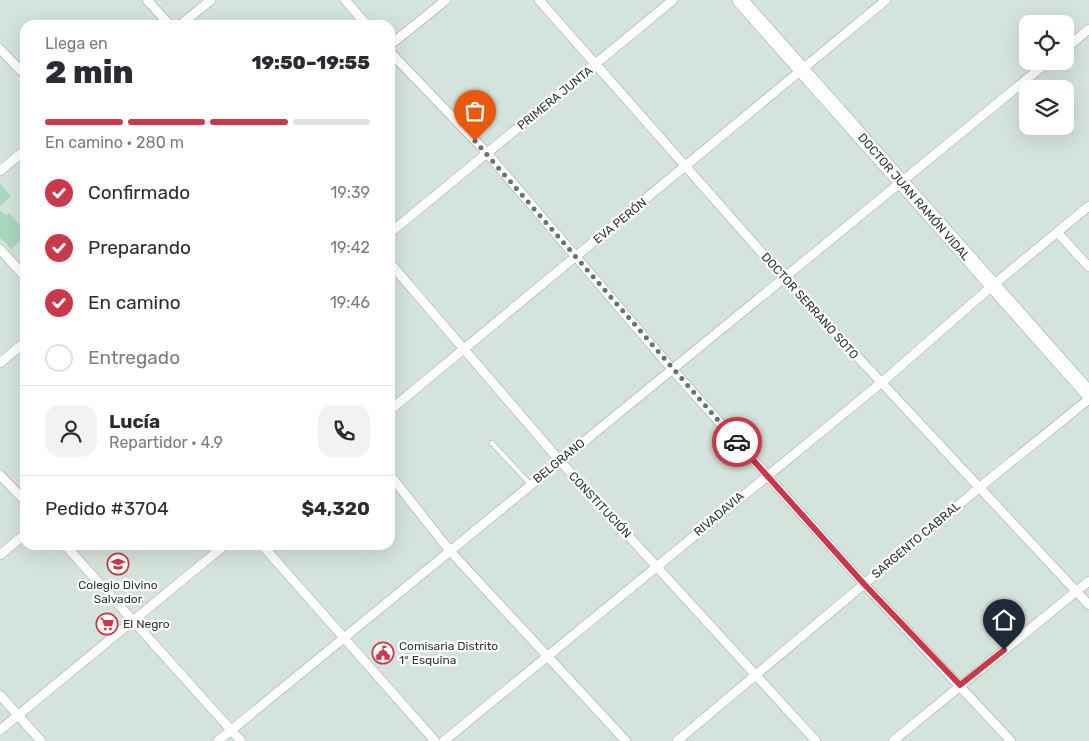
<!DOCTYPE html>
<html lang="es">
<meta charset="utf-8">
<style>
body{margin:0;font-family:Rubik,sans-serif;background:#f2f2f3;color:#2b2b33;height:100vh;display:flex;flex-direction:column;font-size:19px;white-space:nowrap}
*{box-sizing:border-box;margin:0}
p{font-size:16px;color:#7c7c81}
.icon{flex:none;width:28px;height:28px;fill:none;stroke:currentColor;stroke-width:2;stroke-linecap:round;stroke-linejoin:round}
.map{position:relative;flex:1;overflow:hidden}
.sheet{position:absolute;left:20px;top:20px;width:375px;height:530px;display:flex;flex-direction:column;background:#fff;border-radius:15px;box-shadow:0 5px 20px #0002}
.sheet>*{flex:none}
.fabs{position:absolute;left:1019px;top:15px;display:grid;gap:10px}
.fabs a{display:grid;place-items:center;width:55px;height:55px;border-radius:10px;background:#fff;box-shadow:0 5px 20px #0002;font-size:25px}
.pin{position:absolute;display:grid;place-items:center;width:42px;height:42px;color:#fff;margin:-51px -21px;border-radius:50% 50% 50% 0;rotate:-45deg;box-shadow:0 0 5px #0007}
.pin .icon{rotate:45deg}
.courier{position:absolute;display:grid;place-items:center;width:50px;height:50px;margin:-25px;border:4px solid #c9394b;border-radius:50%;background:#fff;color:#222;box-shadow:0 1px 6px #0007}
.headline em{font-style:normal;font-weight:800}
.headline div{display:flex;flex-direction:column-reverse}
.headline{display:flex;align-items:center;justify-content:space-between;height:85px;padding:0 25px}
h1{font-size:32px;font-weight:800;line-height:38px}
.bar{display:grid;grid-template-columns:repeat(4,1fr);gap:8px 5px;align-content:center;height:60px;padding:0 25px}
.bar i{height:6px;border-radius:4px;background:#e1e1e2}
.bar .current{background:#c9394b}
.bar p{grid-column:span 4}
.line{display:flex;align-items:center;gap:12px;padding:0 25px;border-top:1px solid #e1e1e2}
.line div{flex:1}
.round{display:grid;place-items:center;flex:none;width:52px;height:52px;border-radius:15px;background:#f2f2f3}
ol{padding:0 25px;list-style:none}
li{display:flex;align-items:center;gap:15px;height:55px}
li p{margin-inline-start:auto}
li .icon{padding:5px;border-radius:50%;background:#c9394b;color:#fff;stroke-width:4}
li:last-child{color:#7c7c81}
li i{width:28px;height:28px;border:2px solid #e1e1e2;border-radius:50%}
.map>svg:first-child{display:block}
.building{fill:#a9d7c0}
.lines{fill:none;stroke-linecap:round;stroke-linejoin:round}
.service-casing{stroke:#98a69e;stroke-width:5.5}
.minor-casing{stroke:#98a69e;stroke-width:10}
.trunk-casing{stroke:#98a69e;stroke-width:16}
.service{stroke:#fff;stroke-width:4.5}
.minor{stroke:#fff;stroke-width:9}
.trunk{stroke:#fff;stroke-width:15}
.done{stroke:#69736e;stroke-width:5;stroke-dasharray:0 9}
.route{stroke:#c9394b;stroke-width:6}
.labels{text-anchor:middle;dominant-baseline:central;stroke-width:4.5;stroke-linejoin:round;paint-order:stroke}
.street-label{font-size:12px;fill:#303633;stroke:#fff}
.poi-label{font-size:12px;fill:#303633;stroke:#fff;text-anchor:start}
</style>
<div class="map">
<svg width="1089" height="741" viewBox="0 0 1089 741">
<rect width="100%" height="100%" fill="#d4e3db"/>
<!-- building -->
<path class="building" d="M0,184L11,196L0,206Z
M0,210L6,216L9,213L25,231V237L11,249L0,237Z"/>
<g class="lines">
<!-- service casing -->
<g class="service-casing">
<path id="service" d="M492,443L531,485"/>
</g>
<!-- minor casing -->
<g class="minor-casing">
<path id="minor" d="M147,0L170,25
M345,0L367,25
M539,0L784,278L1089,605
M180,25L211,0
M390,45L446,0
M0,49L25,75
M1065,49L1089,29
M390,52L487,153L672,369L864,584L1011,741
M0,171L25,150
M1057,232L1089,267
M390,233L673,0
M0,249L25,277
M390,263L560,461L816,741
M0,363L25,342
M390,410L886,0
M0,475L25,501
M390,475L450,551L626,741
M65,545L241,741
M262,545L435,741
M0,555L25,534
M0,695L41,741
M0,730L225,545
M218,741L1049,61
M444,741L881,383L992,286L1089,206
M677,741L980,487L1089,399
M893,741L1089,581"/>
</g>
<!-- trunk casing -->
<g class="trunk-casing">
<path id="trunk" d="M740,0L1089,394"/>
</g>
<!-- service -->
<use href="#service" class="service"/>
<!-- minor -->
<use href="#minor" class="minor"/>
<!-- trunk -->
<use href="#trunk" class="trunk"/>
</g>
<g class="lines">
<!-- done -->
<path class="done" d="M475,141L737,442"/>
<!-- route -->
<path class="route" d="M737,442L864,584L960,685L1004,650"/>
</g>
<!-- icons -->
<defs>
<g id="school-ring" transform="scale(1.125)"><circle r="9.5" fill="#fff" stroke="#c9394b" stroke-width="1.5"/><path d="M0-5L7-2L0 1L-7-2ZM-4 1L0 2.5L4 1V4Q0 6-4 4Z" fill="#c9394b"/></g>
<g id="supermarket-ring" transform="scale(1.125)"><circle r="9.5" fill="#fff" stroke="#c9394b" stroke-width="1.5"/><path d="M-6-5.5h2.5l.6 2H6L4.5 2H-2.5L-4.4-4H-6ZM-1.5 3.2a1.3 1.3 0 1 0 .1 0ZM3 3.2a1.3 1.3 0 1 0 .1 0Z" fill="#c9394b"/></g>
<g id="civic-ring" transform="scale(1.125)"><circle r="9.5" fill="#fff" stroke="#c9394b" stroke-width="1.5"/><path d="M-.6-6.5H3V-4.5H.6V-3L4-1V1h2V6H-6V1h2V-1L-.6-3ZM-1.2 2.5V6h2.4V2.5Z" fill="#c9394b"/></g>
</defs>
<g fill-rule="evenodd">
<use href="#school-ring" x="118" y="564"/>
<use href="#supermarket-ring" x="107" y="624"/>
<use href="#civic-ring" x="383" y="653"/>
</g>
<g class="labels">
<!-- street labels -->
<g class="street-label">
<text transform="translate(555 98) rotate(-39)">PRIMERA JUNTA</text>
<text transform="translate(914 197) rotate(49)">DOCTOR JUAN RAMÓN VIDAL</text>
<text transform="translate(620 221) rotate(-39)">EVA PERÓN</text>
<text transform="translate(810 306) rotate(48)">DOCTOR SERRANO SOTO</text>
<text transform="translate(559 461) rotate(-39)">BELGRANO</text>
<text transform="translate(600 505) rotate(47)">CONSTITUCIÓN</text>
<text transform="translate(719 514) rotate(-40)">RIVADAVIA</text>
<text transform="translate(916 540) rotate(-40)">SARGENTO CABRAL</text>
</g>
<!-- poi labels -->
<g class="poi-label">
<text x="118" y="585" text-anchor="middle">Colegio Divino<tspan x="118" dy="14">Salvador</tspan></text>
<text x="123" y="624">El Negro</text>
<text x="399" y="646">Comisaria Distrito<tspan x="399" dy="14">1° Esquina</tspan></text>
</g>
</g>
</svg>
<div class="fabs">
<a><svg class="icon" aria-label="locate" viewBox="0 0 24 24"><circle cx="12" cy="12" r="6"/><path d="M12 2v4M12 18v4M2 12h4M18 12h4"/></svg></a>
<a><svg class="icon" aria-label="layers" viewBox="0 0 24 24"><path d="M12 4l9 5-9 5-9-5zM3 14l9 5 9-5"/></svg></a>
</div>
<div class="pin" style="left:475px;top:141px;background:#ea580c"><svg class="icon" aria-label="bag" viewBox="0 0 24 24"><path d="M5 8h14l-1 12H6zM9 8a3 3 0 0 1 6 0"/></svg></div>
<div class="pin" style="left:1004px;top:650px;background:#1f2937"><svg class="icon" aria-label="home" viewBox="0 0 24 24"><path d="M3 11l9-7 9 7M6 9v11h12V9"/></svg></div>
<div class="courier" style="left:737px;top:442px"><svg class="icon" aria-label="car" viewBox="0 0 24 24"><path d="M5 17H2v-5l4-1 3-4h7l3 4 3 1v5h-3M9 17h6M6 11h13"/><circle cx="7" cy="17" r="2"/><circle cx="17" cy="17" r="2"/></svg></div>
<section class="sheet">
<div class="headline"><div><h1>2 min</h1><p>Llega en</p></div><em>19:50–19:55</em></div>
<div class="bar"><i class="current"></i><i class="current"></i><i class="current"></i><i></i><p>En camino · 280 m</p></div>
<ol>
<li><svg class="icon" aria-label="check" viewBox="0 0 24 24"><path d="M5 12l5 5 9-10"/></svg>Confirmado<p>19:39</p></li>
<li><svg class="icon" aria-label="check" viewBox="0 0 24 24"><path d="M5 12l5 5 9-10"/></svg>Preparando<p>19:42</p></li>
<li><svg class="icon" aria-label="check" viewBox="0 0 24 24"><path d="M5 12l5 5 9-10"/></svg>En camino<p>19:46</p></li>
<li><i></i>Entregado</li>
</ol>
<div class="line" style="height:90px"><a class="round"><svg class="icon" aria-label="person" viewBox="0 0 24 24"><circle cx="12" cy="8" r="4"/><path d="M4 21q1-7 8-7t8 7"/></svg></a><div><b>Lucía</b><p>Repartidor · 4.9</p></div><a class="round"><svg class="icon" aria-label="phone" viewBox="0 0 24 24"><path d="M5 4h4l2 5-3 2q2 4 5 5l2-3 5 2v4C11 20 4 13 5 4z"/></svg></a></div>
<div class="line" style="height:65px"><div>Pedido #3704</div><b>$4,320</b></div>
</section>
</div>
